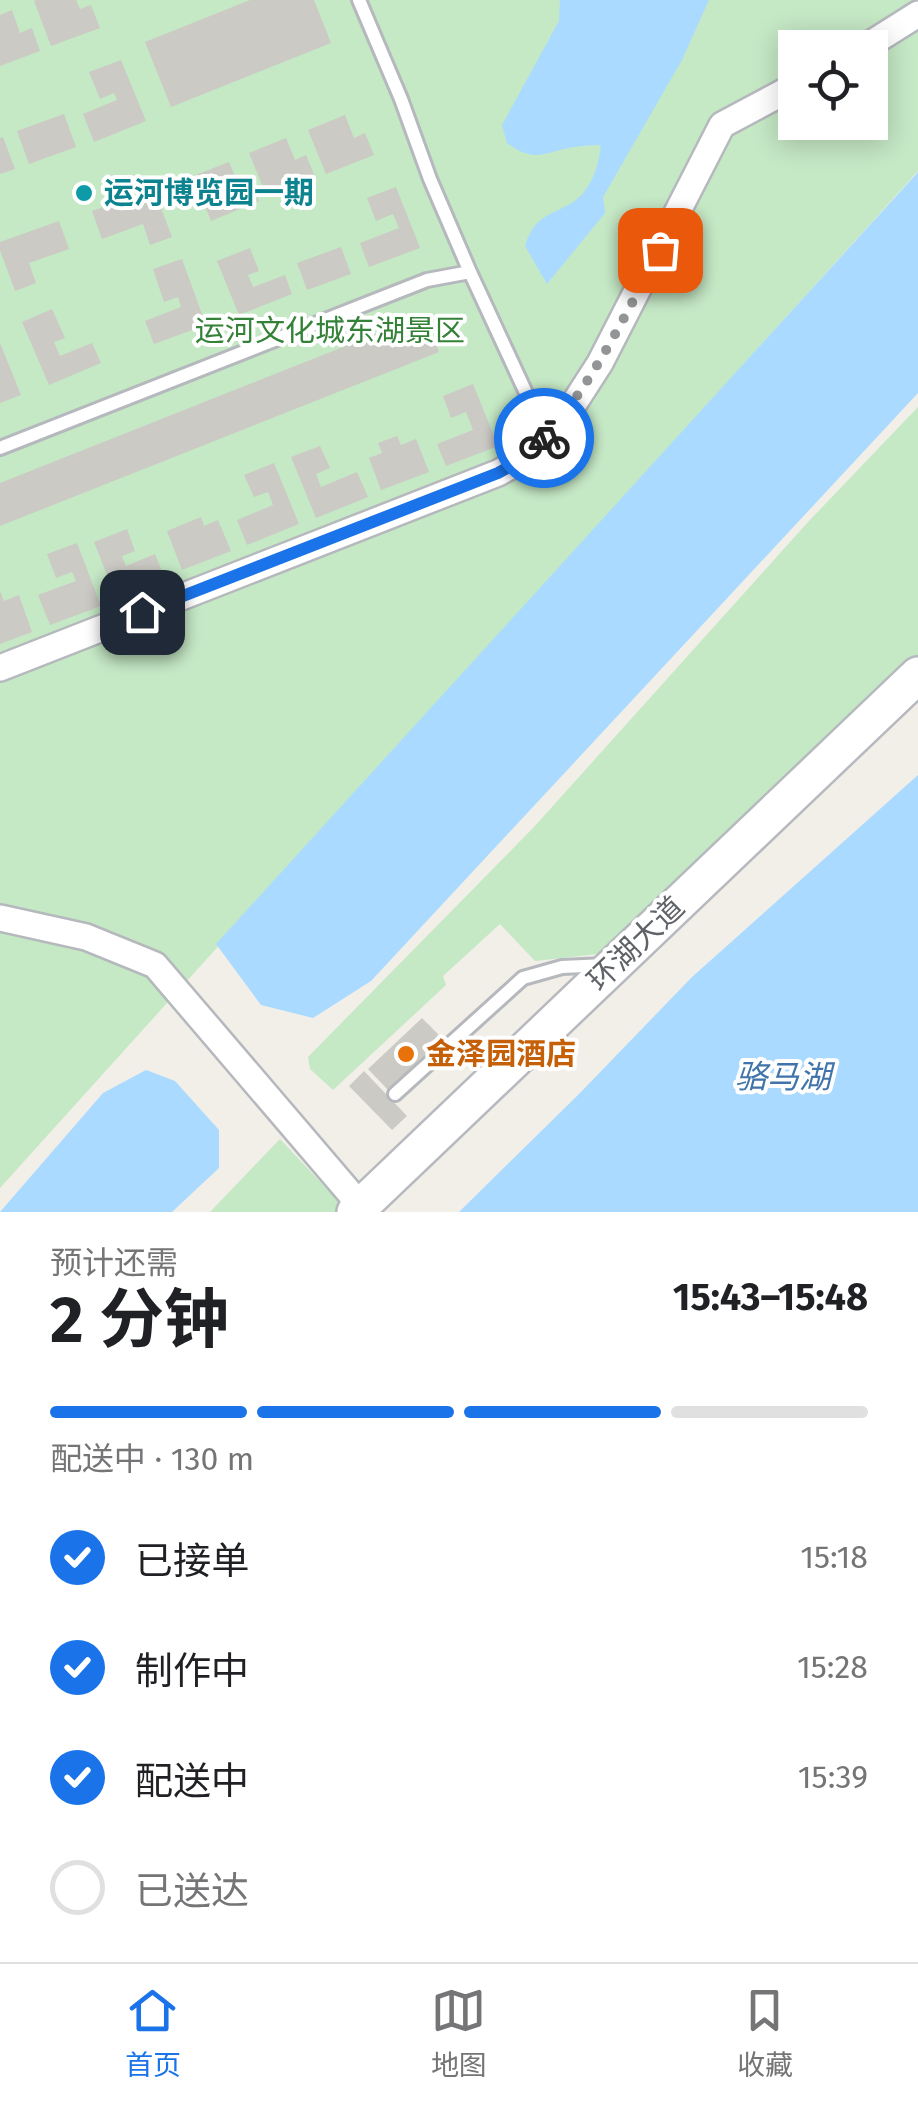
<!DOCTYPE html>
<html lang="zh">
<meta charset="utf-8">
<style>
body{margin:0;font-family:"Fira Sans","Noto Sans SC",sans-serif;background:#f6f6f6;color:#202124;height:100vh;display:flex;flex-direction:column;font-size:38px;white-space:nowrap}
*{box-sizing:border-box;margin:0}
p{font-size:32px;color:#757577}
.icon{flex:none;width:55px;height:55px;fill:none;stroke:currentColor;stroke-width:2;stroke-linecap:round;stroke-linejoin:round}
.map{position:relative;height:1212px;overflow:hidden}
.drawer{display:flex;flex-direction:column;background:#fff;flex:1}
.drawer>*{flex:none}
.fabs{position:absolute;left:778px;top:30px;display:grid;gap:20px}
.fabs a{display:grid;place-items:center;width:110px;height:110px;border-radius:0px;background:#fff;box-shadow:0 5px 25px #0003;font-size:50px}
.pin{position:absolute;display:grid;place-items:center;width:85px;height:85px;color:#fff;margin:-42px;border-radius:20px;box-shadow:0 5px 15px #0006}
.courier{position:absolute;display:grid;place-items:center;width:100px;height:100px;margin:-50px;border:8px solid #1a73e8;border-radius:50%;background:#fff;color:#222;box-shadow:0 2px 12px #0007}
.summary em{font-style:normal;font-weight:700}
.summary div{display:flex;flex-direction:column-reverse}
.summary{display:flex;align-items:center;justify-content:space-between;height:170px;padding:0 50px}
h1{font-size:65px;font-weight:700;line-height:75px}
.bar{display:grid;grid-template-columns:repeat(4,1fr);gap:15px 10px;align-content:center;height:120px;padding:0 50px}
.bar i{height:12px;border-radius:8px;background:#e0e0e0}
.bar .current{background:#1a73e8}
.bar p{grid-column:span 4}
ol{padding:0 50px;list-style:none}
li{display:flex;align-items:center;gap:30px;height:110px}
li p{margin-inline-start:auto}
li .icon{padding:10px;border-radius:50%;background:#1a73e8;color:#fff;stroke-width:4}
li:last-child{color:#757577}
li i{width:55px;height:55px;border:5px solid #e0e0e0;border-radius:50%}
.tabs{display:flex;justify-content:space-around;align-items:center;height:140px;border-top:2px solid #e0e0e0;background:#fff;font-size:28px;color:#757577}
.tabs a{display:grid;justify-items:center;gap:5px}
.tabs .current{color:#1a73e8}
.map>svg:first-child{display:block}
.green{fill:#c5e8c5;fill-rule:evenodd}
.water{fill:#aadaff}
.building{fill:#cccac5}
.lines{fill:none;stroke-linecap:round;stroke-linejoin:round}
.service-casing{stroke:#b5b8bc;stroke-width:18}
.minor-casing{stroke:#b5b8bc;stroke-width:30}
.secondary-casing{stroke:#b6babf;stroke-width:40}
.service{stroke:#fff;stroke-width:12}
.minor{stroke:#fff;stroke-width:25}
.secondary{stroke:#fff;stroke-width:35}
.done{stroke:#929495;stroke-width:10;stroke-dasharray:0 18}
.route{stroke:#1a73e8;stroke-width:12}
.culture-dot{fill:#0f9aa8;stroke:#fff;stroke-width:4}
.food-dot{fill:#e8710a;stroke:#fff;stroke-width:4}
.labels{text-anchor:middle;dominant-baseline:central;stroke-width:8;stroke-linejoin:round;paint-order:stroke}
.culture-label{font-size:30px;font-weight:bold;fill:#0d838f;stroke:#fff;text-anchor:start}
.park-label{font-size:30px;fill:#348238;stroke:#fff}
.street-label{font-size:30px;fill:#5f6368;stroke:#fff}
.food-label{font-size:30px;font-weight:bold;fill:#c56008;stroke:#fff;text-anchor:start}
.water-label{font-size:32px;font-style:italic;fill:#4174aa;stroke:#fff}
</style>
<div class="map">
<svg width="918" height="1212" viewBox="0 0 918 1212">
<rect width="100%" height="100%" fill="#f1efe8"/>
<!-- green -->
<path class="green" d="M0,0H918V171L0,1188ZM795,48H870V122H795Z
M918,407V661L607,953L535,961L500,924L443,976L446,985L333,1090L310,1069L308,1057L534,827L808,522Z
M280,1139L342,1205L336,1212H210Z"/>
<!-- water -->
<path class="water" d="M560,0H709L682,60L603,197L605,213L547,284L525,246C536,207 566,215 584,192C595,178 599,162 601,145C591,145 579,146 568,148C540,155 532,161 507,143L502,125L559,21Z
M918,172V393L371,981L313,1018L261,1005L216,944Z
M918,775V1212H459L580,1093L692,977Z
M146,1070L175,1081L219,1130V1168L172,1212H0L103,1093Z"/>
<!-- building -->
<path class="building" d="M37,0H76L80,9L91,5L100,28L51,46L34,1Z
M250,0H314L331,43L171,107L145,42Z
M12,10L20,33L32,28L40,51L0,66V15Z
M121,60L146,121L94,142L83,114L117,100L114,93L100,99L89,72Z
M64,114L76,147L29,164L17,131Z
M345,115L354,138L365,133L374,155L326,174L308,130Z
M3,137L15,169L0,174V138Z
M286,138L295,160L306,155L315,177L267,197L249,153Z
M229,162L238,183L250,179L259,201L211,221L193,176Z
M396,187L420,248L369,267L360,243L399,228L393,214L376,221L367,198Z
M154,189L172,237L150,245L143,224L102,239L92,211Z
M59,221L69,249L29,263L36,283L15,291L0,250V242Z
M341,247L351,274L307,290L297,263Z
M250,248L259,271L248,275L253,287L285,275L292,294L239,315L217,261Z
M182,259L206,325L154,344L145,321L181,307L178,297L164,302L153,269Z
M52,309L65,338L54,342L60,356L92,343L101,363L49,385L22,322Z
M424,315L439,352L0,526V483Z
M0,343L21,395L0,403Z
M473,384L498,446L446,466L437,444L473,430L466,412L451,418L443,396Z
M397,436L401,445L416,439L429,472L381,490L369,458L382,453L378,443Z
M320,446L330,468L316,474L321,487L357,472L368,497L316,518L291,457Z
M274,463L299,524L247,545L237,520L273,505L268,492L254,497L244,475Z
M201,517L204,526L218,520L231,551L182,570L167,531Z
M127,529L135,551L122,556L126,566L155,554L165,579L116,598L94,542Z
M77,543L101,606L50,625L38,595L76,581L72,572L56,578L47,554Z
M0,591L4,601L19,595L32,632L0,644Z
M422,1018L442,1038L388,1090L368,1069Z
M364,1071L407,1116L392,1130L349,1086Z"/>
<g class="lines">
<!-- service casing -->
<g class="service-casing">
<path id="service" d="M359,0L401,99L430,179L470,272L546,436
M0,448L427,280L470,272
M395,1094L523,978L562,967L606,965"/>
</g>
<!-- minor casing -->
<g class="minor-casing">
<path id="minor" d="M864,48L918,14
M0,668L498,473L518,462L546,436L573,405L600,363L722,125L795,86
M0,918L86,937L155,965L361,1206"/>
</g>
<!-- secondary casing -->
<g class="secondary-casing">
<path id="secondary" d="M355,1212L918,675"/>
</g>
<!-- service -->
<use href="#service" class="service"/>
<!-- minor -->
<use href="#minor" class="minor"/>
<!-- secondary -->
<use href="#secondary" class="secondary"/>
</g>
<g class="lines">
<!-- done -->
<path class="done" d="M544,438C594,382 625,315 660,250"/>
<!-- route -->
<path class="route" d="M142,612L498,473L518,462L544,438"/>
</g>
<!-- markers -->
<circle class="culture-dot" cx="84" cy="193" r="10"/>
<circle class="food-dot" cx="406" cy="1054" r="10"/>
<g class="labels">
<!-- culture labels -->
<g class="culture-label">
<text x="104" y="193">运河博览园一期</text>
</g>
<!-- park labels -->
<g class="park-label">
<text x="330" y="331">运河文化城东湖景区</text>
</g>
<!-- street labels -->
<g class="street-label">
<text transform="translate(636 944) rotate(-44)">环湖大道</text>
</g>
<!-- food labels -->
<g class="food-label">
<text x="426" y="1054">金泽园酒店</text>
</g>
<!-- water labels -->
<g class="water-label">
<text x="783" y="1077">骆马湖</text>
</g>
</g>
</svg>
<div class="fabs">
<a><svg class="icon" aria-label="locate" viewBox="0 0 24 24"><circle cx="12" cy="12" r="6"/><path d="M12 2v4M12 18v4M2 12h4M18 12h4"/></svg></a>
</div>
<div class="pin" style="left:660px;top:250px;background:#ea580c"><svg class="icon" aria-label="bag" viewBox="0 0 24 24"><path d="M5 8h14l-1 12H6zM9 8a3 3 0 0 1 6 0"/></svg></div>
<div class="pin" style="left:142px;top:612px;background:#1f2937"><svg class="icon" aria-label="home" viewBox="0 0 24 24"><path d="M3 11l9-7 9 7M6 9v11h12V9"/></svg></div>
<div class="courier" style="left:544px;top:438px"><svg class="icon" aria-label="bike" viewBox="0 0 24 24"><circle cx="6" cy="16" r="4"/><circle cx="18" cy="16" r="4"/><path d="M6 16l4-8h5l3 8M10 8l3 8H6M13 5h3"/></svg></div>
</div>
<section class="drawer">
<div class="summary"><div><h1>2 分钟</h1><p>预计还需</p></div><em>15:43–15:48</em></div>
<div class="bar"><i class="current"></i><i class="current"></i><i class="current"></i><i></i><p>配送中 · 130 m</p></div>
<ol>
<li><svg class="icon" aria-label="check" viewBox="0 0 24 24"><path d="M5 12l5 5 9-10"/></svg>已接单<p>15:18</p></li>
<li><svg class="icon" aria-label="check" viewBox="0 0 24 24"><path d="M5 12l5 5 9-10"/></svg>制作中<p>15:28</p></li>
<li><svg class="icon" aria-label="check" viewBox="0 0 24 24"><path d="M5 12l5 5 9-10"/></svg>配送中<p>15:39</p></li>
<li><i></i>已送达</li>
</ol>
</section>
<nav class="tabs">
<a class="current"><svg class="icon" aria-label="home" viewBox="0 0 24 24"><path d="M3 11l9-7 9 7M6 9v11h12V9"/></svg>首页</a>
<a><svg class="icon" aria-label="map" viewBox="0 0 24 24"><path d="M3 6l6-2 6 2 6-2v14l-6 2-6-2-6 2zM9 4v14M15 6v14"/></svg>地图</a>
<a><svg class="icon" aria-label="saved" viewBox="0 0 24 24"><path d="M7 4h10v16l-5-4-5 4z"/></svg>收藏</a>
</nav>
